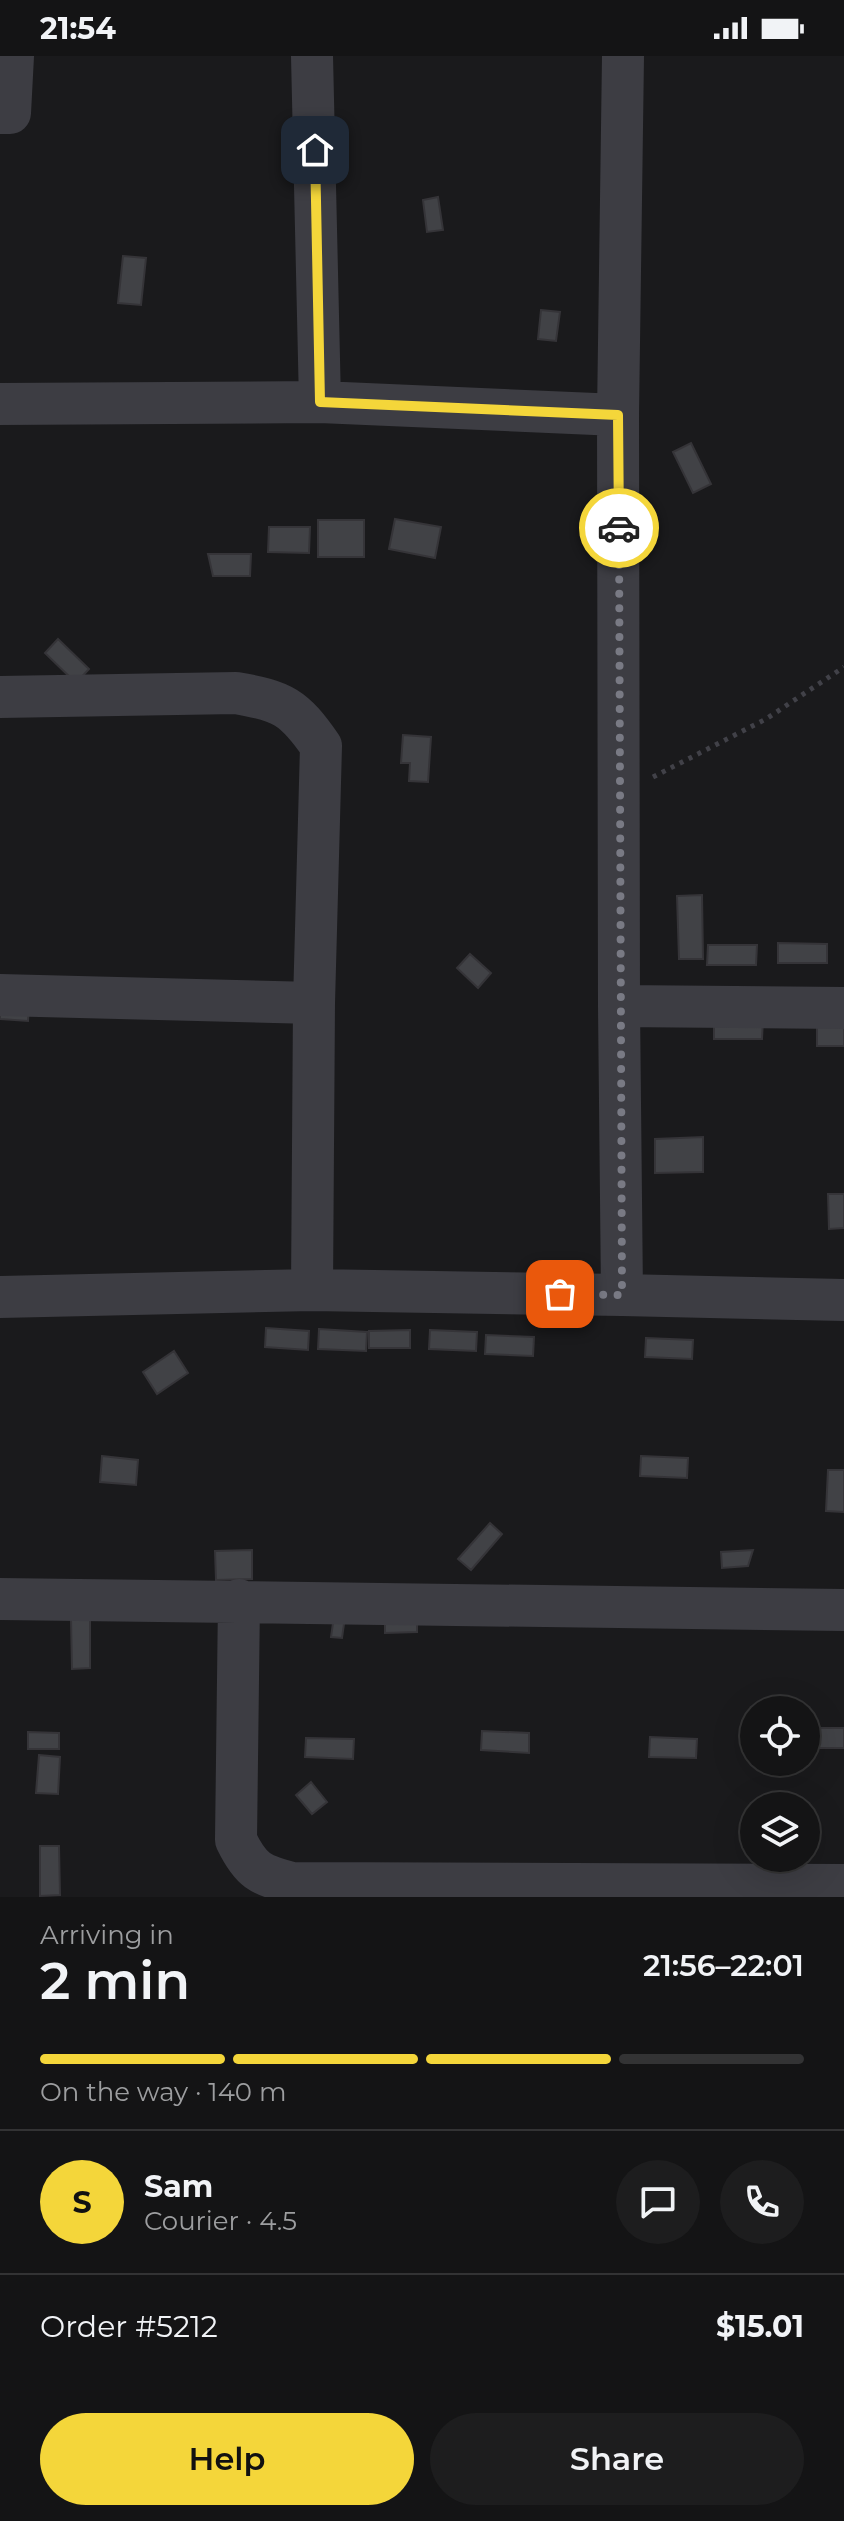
<!DOCTYPE html>
<meta charset="utf-8">
<style>
body{margin:0;font-family:Montserrat,sans-serif;background:#1d1d1e;color:#f1f3f6;height:100vh;display:flex;flex-direction:column;font-size:30px;white-space:nowrap}
*{box-sizing:border-box;margin:0}
p{font-size:26px;color:#9d9ea0}
.icon{flex:none;width:44px;height:44px;fill:none;stroke:currentColor;stroke-width:2;stroke-linecap:round;stroke-linejoin:round}
.map{position:relative;height:1841px;overflow:hidden}
.details{display:flex;flex-direction:column;background:#141415;flex:1}
.details>*{flex:none}
.controls{position:absolute;left:740px;top:1640px;display:grid;gap:16px}
.controls a{display:grid;place-items:center;width:80px;height:80px;border-radius:50%;background:#141415;box-shadow:0 8px 32px #0002,0 0 0 2px #333334;font-size:40px}
.pin{position:absolute;display:grid;place-items:center;width:68px;height:68px;color:#fff;margin:-34px;border-radius:16px;box-shadow:0 4px 12px #0006}
.courier{position:absolute;display:grid;place-items:center;width:80px;height:80px;margin:-40px;border:6px solid #f4d63a;border-radius:50%;background:#fff;color:#222;box-shadow:0 2px 10px #0007}
.headline em{font-style:normal;font-weight:600}
.headline div{display:flex;flex-direction:column-reverse}
.headline{display:flex;align-items:center;justify-content:space-between;height:136px;padding:0 40px}
h1{font-size:52px;font-weight:600;line-height:60px}
.bar{display:grid;grid-template-columns:repeat(4,1fr);gap:12px 8px;align-content:center;height:96px;padding:0 40px}
.bar i{height:10px;border-radius:6px;background:#333334}
.bar .on{background:#f4d63a}
.bar p{grid-column:span 4}
.line{display:flex;align-items:center;gap:20px;padding:0 40px;border-top:2px solid #333334}
.line div{flex:1}
.round{display:grid;place-items:center;flex:none;width:84px;height:84px;border-radius:42px;background:#1d1d1e}
.primary-button{display:flex;gap:16px;margin-top:auto;padding:16px 40px}
.primary-button a{flex:1;height:92px;border-radius:48px;background:#f4d63a;color:#111;font-size:32px;font-weight:600;line-height:92px;text-align:center}
.primary-button a+a{background:#1d1d1e;color:#f1f3f6}
.status{display:flex;justify-content:space-between;align-items:center;height:56px;padding:0 40px;background:#141415;direction:ltr}
.status svg{height:22px;fill:currentColor}
.map>svg:first-child{display:block}
.building{fill:#414246;stroke:#353438;stroke-width:2}
.lines{fill:none;stroke-linecap:round;stroke-linejoin:round}
.path{stroke:#414148;stroke-width:5;stroke-dasharray:4 6;stroke-linecap:butt}
.minor{stroke:#3d3d43;stroke-width:42}
.done{stroke:#797a84;stroke-width:8;stroke-dasharray:0 14.4}
.route{stroke:#f4d63a;stroke-width:10}
</style>
<div class="status"><b>21:54</b><svg viewBox="0 0 49 12"><path d="M0 12V9h3v3zM5 12V6h3v6zM10 12V3h3v9zM15 12V0h3v12zM26 1h20v11H26zM47 4h2v5h-2z"/></svg></div>
<div class="map">
<svg width="844" height="1841" viewBox="0 0 844 1841">
<rect width="100%" height="100%" fill="#1a1a1c"/>
<!-- building -->
<path class="building" d="M438,141L443,174L427,176L423,144Z
M123,200L146,202L141,249L118,247Z
M541,254L560,256L556,285L538,283Z
M691,387L711,428L693,437L673,396Z
M395,463L441,471L435,502L389,493Z
M318,464H364V501H318Z
M269,471H310L309,497L268,496Z
M208,498H251L250,520H213Z
M58,583L89,613L76,627L45,597Z
M403,679L431,681L428,726L409,725L410,707H401Z
M702,839L703,903H679L677,840Z
M778,887L827,888V907H778Z
M708,889H757L756,909H707Z
M470,898L491,917L478,932L457,912Z
M0,945L29,946L28,965L0,963Z
M817,959H844V990H817Z
M714,963H763L762,983H714Z
M703,1081V1116L655,1117V1083Z
M828,1138H844V1172L829,1173Z
M266,1272L309,1275L308,1294L265,1291Z
M319,1273L367,1276L366,1295L318,1293Z
M410,1274V1292H369V1275Z
M430,1274L477,1276L476,1295L429,1293Z
M486,1279L534,1281L533,1300L485,1298Z
M646,1282L693,1284L692,1303L645,1301Z
M174,1295L188,1317L157,1338L143,1316Z
M102,1400L138,1404L136,1429L100,1426Z
M641,1400L688,1402L687,1422L640,1420Z
M828,1414H844V1456L826,1455Z
M490,1467L502,1478L471,1514L458,1503Z
M252,1494V1523L216,1524L215,1495Z
M753,1494L748,1510L722,1512L721,1496Z
M417,1558V1576L385,1577V1559Z
M334,1560L345,1561L342,1582L331,1581Z
M71,1563H90V1612L72,1613Z
M819,1672H844V1692H819Z
M482,1675L529,1677V1697L481,1694Z
M28,1676L59,1677V1693H28Z
M650,1681L697,1683L696,1702L649,1701Z
M306,1682L354,1683L353,1703L305,1701Z
M39,1699L60,1701L58,1738L36,1737Z
M311,1726L327,1746L312,1758L296,1739Z
M40,1790H59L60,1839L40,1840Z"/>
<g class="lines">
<!-- path -->
<path class="path" d="M653,721L766,663L844,611"/>
<!-- minor -->
<path class="minor" d="M312,0L320,346
M0,57H10L13,0
M0,348L320,346L618,359
M0,641L236,637C283,645 294,651 321,690L314,947L312,1234
M0,939L314,947
M619,950L618,359L623,0
M844,952L619,950L622,1239L844,1244
M0,1241L312,1234L622,1239
M0,1543L844,1554
M239,1544L236,1784C251,1815 260,1819 292,1827L844,1829"/>
</g>
<g class="lines">
<!-- done -->
<path class="done" d="M560,1238L622,1239L619,472"/>
<!-- route -->
<path class="route" d="M315,94L320,346L618,359L619,472"/>
</g>
</svg>
<div class="controls">
<a><svg class="icon" aria-label="locate" viewBox="0 0 24 24"><circle cx="12" cy="12" r="6"/><path d="M12 2v4M12 18v4M2 12h4M18 12h4"/></svg></a>
<a><svg class="icon" aria-label="layers" viewBox="0 0 24 24"><path d="M12 4l9 5-9 5-9-5zM3 14l9 5 9-5"/></svg></a>
</div>
<div class="pin" style="left:560px;top:1238px;background:#ea580c"><svg class="icon" aria-label="bag" viewBox="0 0 24 24"><path d="M5 8h14l-1 12H6zM9 8a3 3 0 0 1 6 0"/></svg></div>
<div class="pin" style="left:315px;top:94px;background:#1f2937"><svg class="icon" aria-label="home" viewBox="0 0 24 24"><path d="M3 11l9-7 9 7M6 9v11h12V9"/></svg></div>
<div class="courier" style="left:619px;top:472px"><svg class="icon" aria-label="car" viewBox="0 0 24 24"><path d="M5 17H2v-5l4-1 3-4h7l3 4 3 1v5h-3M9 17h6M6 11h13"/><circle cx="7" cy="17" r="2"/><circle cx="17" cy="17" r="2"/></svg></div>
</div>
<section class="details">
<div class="headline"><div><h1>2 min</h1><p>Arriving in</p></div><em>21:56–22:01</em></div>
<div class="bar"><i class="on"></i><i class="on"></i><i class="on"></i><i></i><p>On the way · 140 m</p></div>
<div class="line" style="height:144px"><b class="round" style="background:#f4d63a;color:#111">S</b><div><b>Sam</b><p>Courier · 4.5</p></div><a class="round"><svg class="icon" aria-label="chat" viewBox="0 0 24 24"><path d="M4 5h16v11H9l-5 4z"/></svg></a><a class="round"><svg class="icon" aria-label="phone" viewBox="0 0 24 24"><path d="M5 4h4l2 5-3 2q2 4 5 5l2-3 5 2v4C11 20 4 13 5 4z"/></svg></a></div>
<div class="line" style="height:104px"><div>Order #5212</div><b>$15.01</b></div>
<div class="primary-button"><a>Help</a><a>Share</a></div>
</section>
